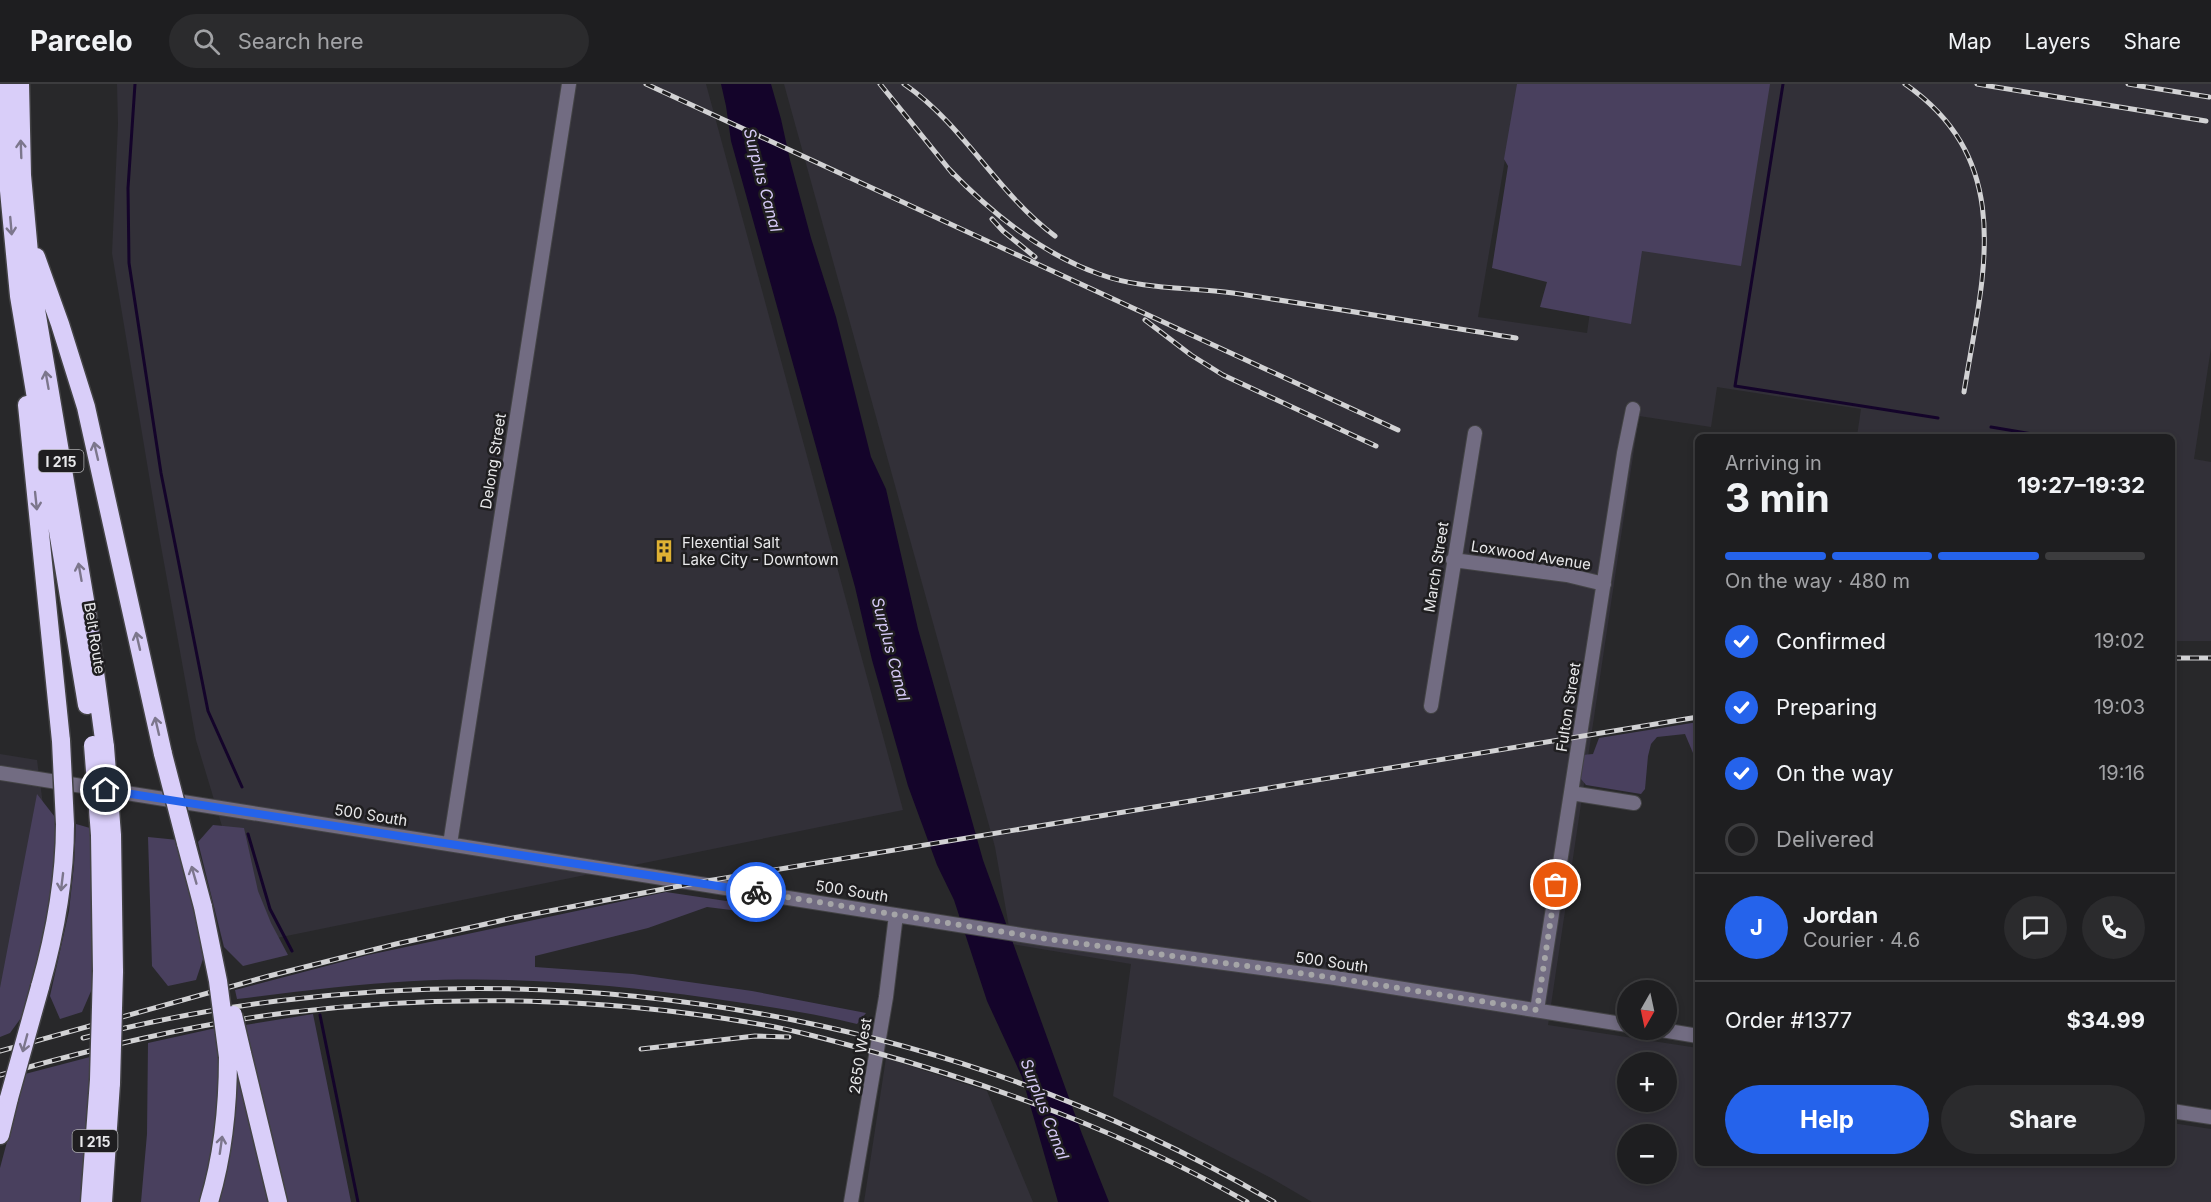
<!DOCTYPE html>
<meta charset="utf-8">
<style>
body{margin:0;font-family:Inter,sans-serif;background:#2b2b2d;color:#f1f3f6;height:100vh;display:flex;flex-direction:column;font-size:22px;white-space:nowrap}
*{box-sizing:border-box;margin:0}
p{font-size:20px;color:#a1a2a5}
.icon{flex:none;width:33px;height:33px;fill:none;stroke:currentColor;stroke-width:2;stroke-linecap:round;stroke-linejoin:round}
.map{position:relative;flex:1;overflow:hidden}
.panel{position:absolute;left:1695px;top:350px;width:480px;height:732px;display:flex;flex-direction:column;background:#1e1e20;border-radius:9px;box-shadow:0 3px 9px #0003,0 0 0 2px #3c3c3e}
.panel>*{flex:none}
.needle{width:39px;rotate:189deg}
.fabs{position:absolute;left:1617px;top:896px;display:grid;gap:12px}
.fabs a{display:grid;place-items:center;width:60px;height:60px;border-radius:50%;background:#1e1e20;box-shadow:0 3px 9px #0003,0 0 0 2px #3c3c3e;font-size:30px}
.pin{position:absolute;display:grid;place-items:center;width:51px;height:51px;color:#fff;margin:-26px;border:3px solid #fff;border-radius:50%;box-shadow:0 2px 6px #0007}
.courier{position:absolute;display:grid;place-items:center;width:60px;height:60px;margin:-30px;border:4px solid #2563eb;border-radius:50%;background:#fff;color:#222;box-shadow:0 2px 8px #0007}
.head em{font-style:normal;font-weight:700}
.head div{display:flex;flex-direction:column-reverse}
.head{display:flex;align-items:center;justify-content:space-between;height:102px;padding:0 30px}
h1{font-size:39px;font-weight:700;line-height:45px}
.bar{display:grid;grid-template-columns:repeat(4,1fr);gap:9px 6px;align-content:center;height:72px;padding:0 30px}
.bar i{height:8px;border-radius:4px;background:#3c3c3e}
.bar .current{background:#2563eb}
.bar p{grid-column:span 4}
.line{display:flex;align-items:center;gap:15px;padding:0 30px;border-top:2px solid #3c3c3e}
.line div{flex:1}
.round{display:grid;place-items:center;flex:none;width:63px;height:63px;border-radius:32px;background:#2b2b2d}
ol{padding:0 30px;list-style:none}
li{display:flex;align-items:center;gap:18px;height:66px}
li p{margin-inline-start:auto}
li .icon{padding:6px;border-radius:50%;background:#2563eb;color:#fff;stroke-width:4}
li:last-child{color:#a1a2a5}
li i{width:33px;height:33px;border:3px solid #3c3c3e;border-radius:50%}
.cta{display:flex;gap:12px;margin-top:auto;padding:12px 30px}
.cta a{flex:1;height:69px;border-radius:36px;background:#2563eb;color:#fff;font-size:24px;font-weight:700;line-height:69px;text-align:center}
.cta a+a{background:#2b2b2d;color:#f1f3f6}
header{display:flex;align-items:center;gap:36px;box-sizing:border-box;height:84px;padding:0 30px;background:#1e1e20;border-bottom:2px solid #3c3c3e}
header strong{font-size:28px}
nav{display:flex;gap:33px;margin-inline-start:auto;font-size:21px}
.search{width:420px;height:54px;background:#2b2b2d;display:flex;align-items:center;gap:15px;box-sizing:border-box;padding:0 21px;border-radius:33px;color:#a1a2a5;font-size:22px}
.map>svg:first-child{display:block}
.built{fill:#323038;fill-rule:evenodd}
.green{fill:#49405e}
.water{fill:#14042a}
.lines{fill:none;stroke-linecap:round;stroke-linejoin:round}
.stream{stroke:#14042a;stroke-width:3}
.minor-casing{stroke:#434345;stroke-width:16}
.highway-casing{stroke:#434345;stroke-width:21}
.minor{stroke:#726c82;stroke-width:14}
.highway{stroke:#d9cef9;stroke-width:18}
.rail-casing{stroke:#d2d2d4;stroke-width:5}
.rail{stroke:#1f1e20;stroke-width:3;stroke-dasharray:9;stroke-linecap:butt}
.highway-bridge-casing{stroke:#434345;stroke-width:21;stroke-linecap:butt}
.highway-bridge{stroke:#d9cef9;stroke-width:18}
.oneway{stroke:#7c768c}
.done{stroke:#a5a5a7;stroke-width:6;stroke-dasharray:0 10.8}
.route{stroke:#2563eb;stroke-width:8}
.labels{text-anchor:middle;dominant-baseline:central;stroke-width:5;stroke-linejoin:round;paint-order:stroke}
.shield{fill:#1f1e20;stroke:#acacae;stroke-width:1.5}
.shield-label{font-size:14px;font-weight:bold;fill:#e9e9eb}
.street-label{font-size:15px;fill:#e9e9eb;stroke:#1f1e20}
.poi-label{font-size:15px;fill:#e9e9eb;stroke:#1f1e20;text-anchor:start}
.water-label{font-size:16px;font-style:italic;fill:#d6caf7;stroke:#1f1e20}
</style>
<header>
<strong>Parcelo</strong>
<div class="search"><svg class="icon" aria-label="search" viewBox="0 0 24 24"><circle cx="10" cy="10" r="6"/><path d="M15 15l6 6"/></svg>Search here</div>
<nav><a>Map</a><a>Layers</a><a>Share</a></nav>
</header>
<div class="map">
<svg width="2211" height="1118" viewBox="0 0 2211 1118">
<rect width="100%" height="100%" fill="#28282a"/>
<!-- built -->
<path class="built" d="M117,0H706L903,726L257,858L196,656L159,451L112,169L118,40Z
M784,0H1518L1478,233L1587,249L1600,158L1761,0H2211V264L2194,375L2211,378V557H2172V352H1857L1861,325L1717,303L1711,343L1639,332L1548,941L1698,964V1078H2172V1039L2211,1045V1118H1312L1271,1094L1113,1012L1131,880L1012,860L995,763ZM1628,978H1666V1017H1628ZM1628,1050H1666V1089H1628Z
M0,670L37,676L46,743L0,937Z
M886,974L987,1007L1033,1118H864Z"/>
<!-- green -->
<path class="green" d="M1517,0H1770L1741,182L1642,167L1631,240L1540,223L1547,198L1492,184L1508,82L1504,75Z
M1698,638L1697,671L1693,669L1685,650L1657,653L1651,660L1648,672L1645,705L1641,710L1586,701L1581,695L1582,671L1593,670L1599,654Z
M37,710L58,737L51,827L29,923L10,949L0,953V904Z
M76,740L90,744L95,898L82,928L60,935L50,912L69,827L74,781Z
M213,741L244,744L258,807L271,839L288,871L243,882L224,863L198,758Z
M148,753L178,756L206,866L196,896L168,902L152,882Z
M666,808L746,820L747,828L707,823L648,844L535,872V883L633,890L752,907L866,929L857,940C808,928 759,921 709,914C612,900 512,892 414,897C354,900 296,908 237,915L235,906L368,871Z
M313,930L351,1118H284L239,942Z
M216,944L219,968L216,1060L205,1118H141L147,1050L148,959Z
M235,971L272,1118H219L230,1066Z
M90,973L85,1092L82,1118H0V1084L25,990Z"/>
<!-- water -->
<path class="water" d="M721,0H771L781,35L790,76L811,154L836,233L871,373L886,405L918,545L983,776L1082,1050L1109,1118H1058L1022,993L987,917L954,816L937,781L908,702L872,576L855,503L731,57L726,22Z"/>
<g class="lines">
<!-- stream -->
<path class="stream" d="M135,0L128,104L129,179L161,389L208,627L242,703
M1783,0L1735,302L1938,334
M1991,343L2038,351
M248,750L270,825L292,867
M320,931L358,1118"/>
<!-- minor casing -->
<g class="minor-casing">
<path id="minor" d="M1453,476L1567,491L1604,500
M1431,622L1475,349
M0,689L1047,855L1335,894L1628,941
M1571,709L1634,719
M450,760L569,0
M1537,926L1624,369L1633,325
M1656,945L1698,952
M2172,1027L2211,1033
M851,1118L886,913L896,831"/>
</g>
<!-- highway casing -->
<g class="highway-casing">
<path id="highway" d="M5,0L8,96L19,212L87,621
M20,0L22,91L32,202L87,528L105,663
M36,173L60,240L86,323L163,670
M27,321L61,657
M100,751L102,887
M112,751L114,888
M186,759L203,823
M40,903C55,850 65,795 65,740
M242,969L278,1118
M0,1051L9,1014
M90,1118L99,996
M103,1118L111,999
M209,1118C223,1072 228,1021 228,973"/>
</g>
<!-- minor -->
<use href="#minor" class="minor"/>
<!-- highway -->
<use href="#highway" class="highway"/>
<!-- rail casing -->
<g class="rail-casing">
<path id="rail" d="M646,0L1398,346
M880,0L953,90
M904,0C964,41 996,108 1055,152
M1905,0C2019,79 1982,195 1964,308
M1977,0L2206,37
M2128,0L2209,13
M948,84C990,128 1040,169 1099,190C1142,206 1187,203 1233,209C1327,223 1422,239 1516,254
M992,135L1003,147L1035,173
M1145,236L1191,271L1223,291L1376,362
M2172,574H2211
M83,954C147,938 212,925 277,917C621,874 974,943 1274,1118
M641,965L755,952L789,953
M0,967L269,892L396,860L513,834L695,799L1698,633
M0,991C93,965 188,941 285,929C446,909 615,913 775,943C805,949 834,957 863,965C997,1002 1126,1049 1247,1118"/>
</g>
<!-- rail -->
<use href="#rail" class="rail"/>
<!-- highway-bridge casing -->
<g class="highway-bridge-casing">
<path id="highway-bridge" d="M61,657L65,740
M93,661L100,751
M105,663L112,751
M163,670L186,759
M203,823L218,897L228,973
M233,931L242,969
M99,996L102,887
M111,999L114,888
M9,1014L40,903"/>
</g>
<!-- highway-bridge -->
<use href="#highway-bridge" class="highway-bridge"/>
</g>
<!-- one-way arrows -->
<defs><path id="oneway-shaft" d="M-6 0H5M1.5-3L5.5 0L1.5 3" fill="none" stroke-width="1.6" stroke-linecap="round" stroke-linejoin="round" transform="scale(1.5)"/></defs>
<g class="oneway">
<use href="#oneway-shaft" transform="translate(21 65) rotate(-92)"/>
<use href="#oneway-shaft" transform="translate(11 142) rotate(85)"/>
<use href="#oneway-shaft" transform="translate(47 296) rotate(-100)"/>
<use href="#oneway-shaft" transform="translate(96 367) rotate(-103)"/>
<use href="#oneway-shaft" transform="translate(36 417) rotate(84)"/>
<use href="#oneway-shaft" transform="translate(80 488) rotate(-100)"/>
<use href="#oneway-shaft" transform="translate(138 557) rotate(-103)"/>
<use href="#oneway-shaft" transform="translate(157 642) rotate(-103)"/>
<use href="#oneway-shaft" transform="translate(194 791) rotate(-106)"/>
<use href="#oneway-shaft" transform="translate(62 798) rotate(97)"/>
<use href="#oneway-shaft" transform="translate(25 959) rotate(105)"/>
<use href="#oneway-shaft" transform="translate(221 1061) rotate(-82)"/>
</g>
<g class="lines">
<!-- done -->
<path class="done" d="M756,808L1047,855L1335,894L1537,926L1556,801"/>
<!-- route -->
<path class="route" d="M106,706L756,808"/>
</g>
<!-- icons -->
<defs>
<g id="building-bare" transform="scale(1.8)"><path d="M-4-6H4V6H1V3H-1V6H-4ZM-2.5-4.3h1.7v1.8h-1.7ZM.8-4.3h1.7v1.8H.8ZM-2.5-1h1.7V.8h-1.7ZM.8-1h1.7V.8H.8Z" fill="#dfb133" stroke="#1f1e20" stroke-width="2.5" paint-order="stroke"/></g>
</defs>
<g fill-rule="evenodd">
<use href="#building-bare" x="664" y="467"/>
</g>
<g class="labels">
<!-- shield labels -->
<g class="shield">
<rect x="38.5" y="366" width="45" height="22" rx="4.5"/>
<rect x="72.5" y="1046" width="45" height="22" rx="4.5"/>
</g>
<g class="shield-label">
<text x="61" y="377">I 215</text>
<text x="95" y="1057">I 215</text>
</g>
<!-- street labels -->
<g class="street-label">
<text transform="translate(493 377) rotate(-81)">Delong Street</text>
<text transform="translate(1531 471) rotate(9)">Loxwood Avenue</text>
<text transform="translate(1436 483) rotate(-81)">March Street</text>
<text transform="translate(95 554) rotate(81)">Belt Route</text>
<text transform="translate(1568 623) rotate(-81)">Fulton Street</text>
<text transform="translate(371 731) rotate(9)">500 South</text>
<text transform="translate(852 807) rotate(9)">500 South</text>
<text transform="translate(1332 878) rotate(8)">500 South</text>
<text transform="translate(860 972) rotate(-81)">2650 West</text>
</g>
<!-- poi labels -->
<g class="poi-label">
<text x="682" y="458">Flexential Salt<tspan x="682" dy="17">Lake City - Downtown</tspan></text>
</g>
<!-- water labels -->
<g class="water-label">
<text transform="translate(763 96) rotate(75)">Surplus Canal</text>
<text transform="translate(891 565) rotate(75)">Surplus Canal</text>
<text transform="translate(1045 1025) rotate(69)">Surplus Canal</text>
</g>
</g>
</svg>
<div class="fabs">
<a><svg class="needle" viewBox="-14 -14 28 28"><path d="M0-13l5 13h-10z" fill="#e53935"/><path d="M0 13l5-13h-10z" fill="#a1a2a5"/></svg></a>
<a>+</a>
<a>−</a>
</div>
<div class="pin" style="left:1556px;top:801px;background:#ea580c"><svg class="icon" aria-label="bag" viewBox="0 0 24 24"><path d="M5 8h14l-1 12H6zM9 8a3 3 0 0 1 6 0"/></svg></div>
<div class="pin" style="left:106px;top:706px;background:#1f2937"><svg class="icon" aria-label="home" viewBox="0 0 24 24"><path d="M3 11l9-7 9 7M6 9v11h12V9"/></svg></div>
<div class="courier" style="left:756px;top:808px"><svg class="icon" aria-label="bike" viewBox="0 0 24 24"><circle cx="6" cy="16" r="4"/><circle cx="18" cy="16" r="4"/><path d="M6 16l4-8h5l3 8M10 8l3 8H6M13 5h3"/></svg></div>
<section class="panel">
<div class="head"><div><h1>3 min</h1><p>Arriving in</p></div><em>19:27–19:32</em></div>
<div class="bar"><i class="current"></i><i class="current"></i><i class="current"></i><i></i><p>On the way · 480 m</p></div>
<ol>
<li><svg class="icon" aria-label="check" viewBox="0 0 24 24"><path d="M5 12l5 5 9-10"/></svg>Confirmed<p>19:02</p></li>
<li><svg class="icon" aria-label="check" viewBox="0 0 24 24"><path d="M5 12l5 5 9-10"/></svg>Preparing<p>19:03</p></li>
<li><svg class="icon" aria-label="check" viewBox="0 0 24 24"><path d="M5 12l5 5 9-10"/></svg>On the way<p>19:16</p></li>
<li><i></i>Delivered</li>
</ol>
<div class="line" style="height:108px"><b class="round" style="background:#2563eb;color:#fff">J</b><div><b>Jordan</b><p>Courier · 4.6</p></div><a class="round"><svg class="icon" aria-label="chat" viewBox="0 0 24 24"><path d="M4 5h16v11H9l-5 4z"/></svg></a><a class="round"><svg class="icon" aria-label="phone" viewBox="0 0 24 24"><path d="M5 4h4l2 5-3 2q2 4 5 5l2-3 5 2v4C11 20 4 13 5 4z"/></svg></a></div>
<div class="line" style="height:78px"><div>Order #1377</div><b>$34.99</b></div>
<div class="cta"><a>Help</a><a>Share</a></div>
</section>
</div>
